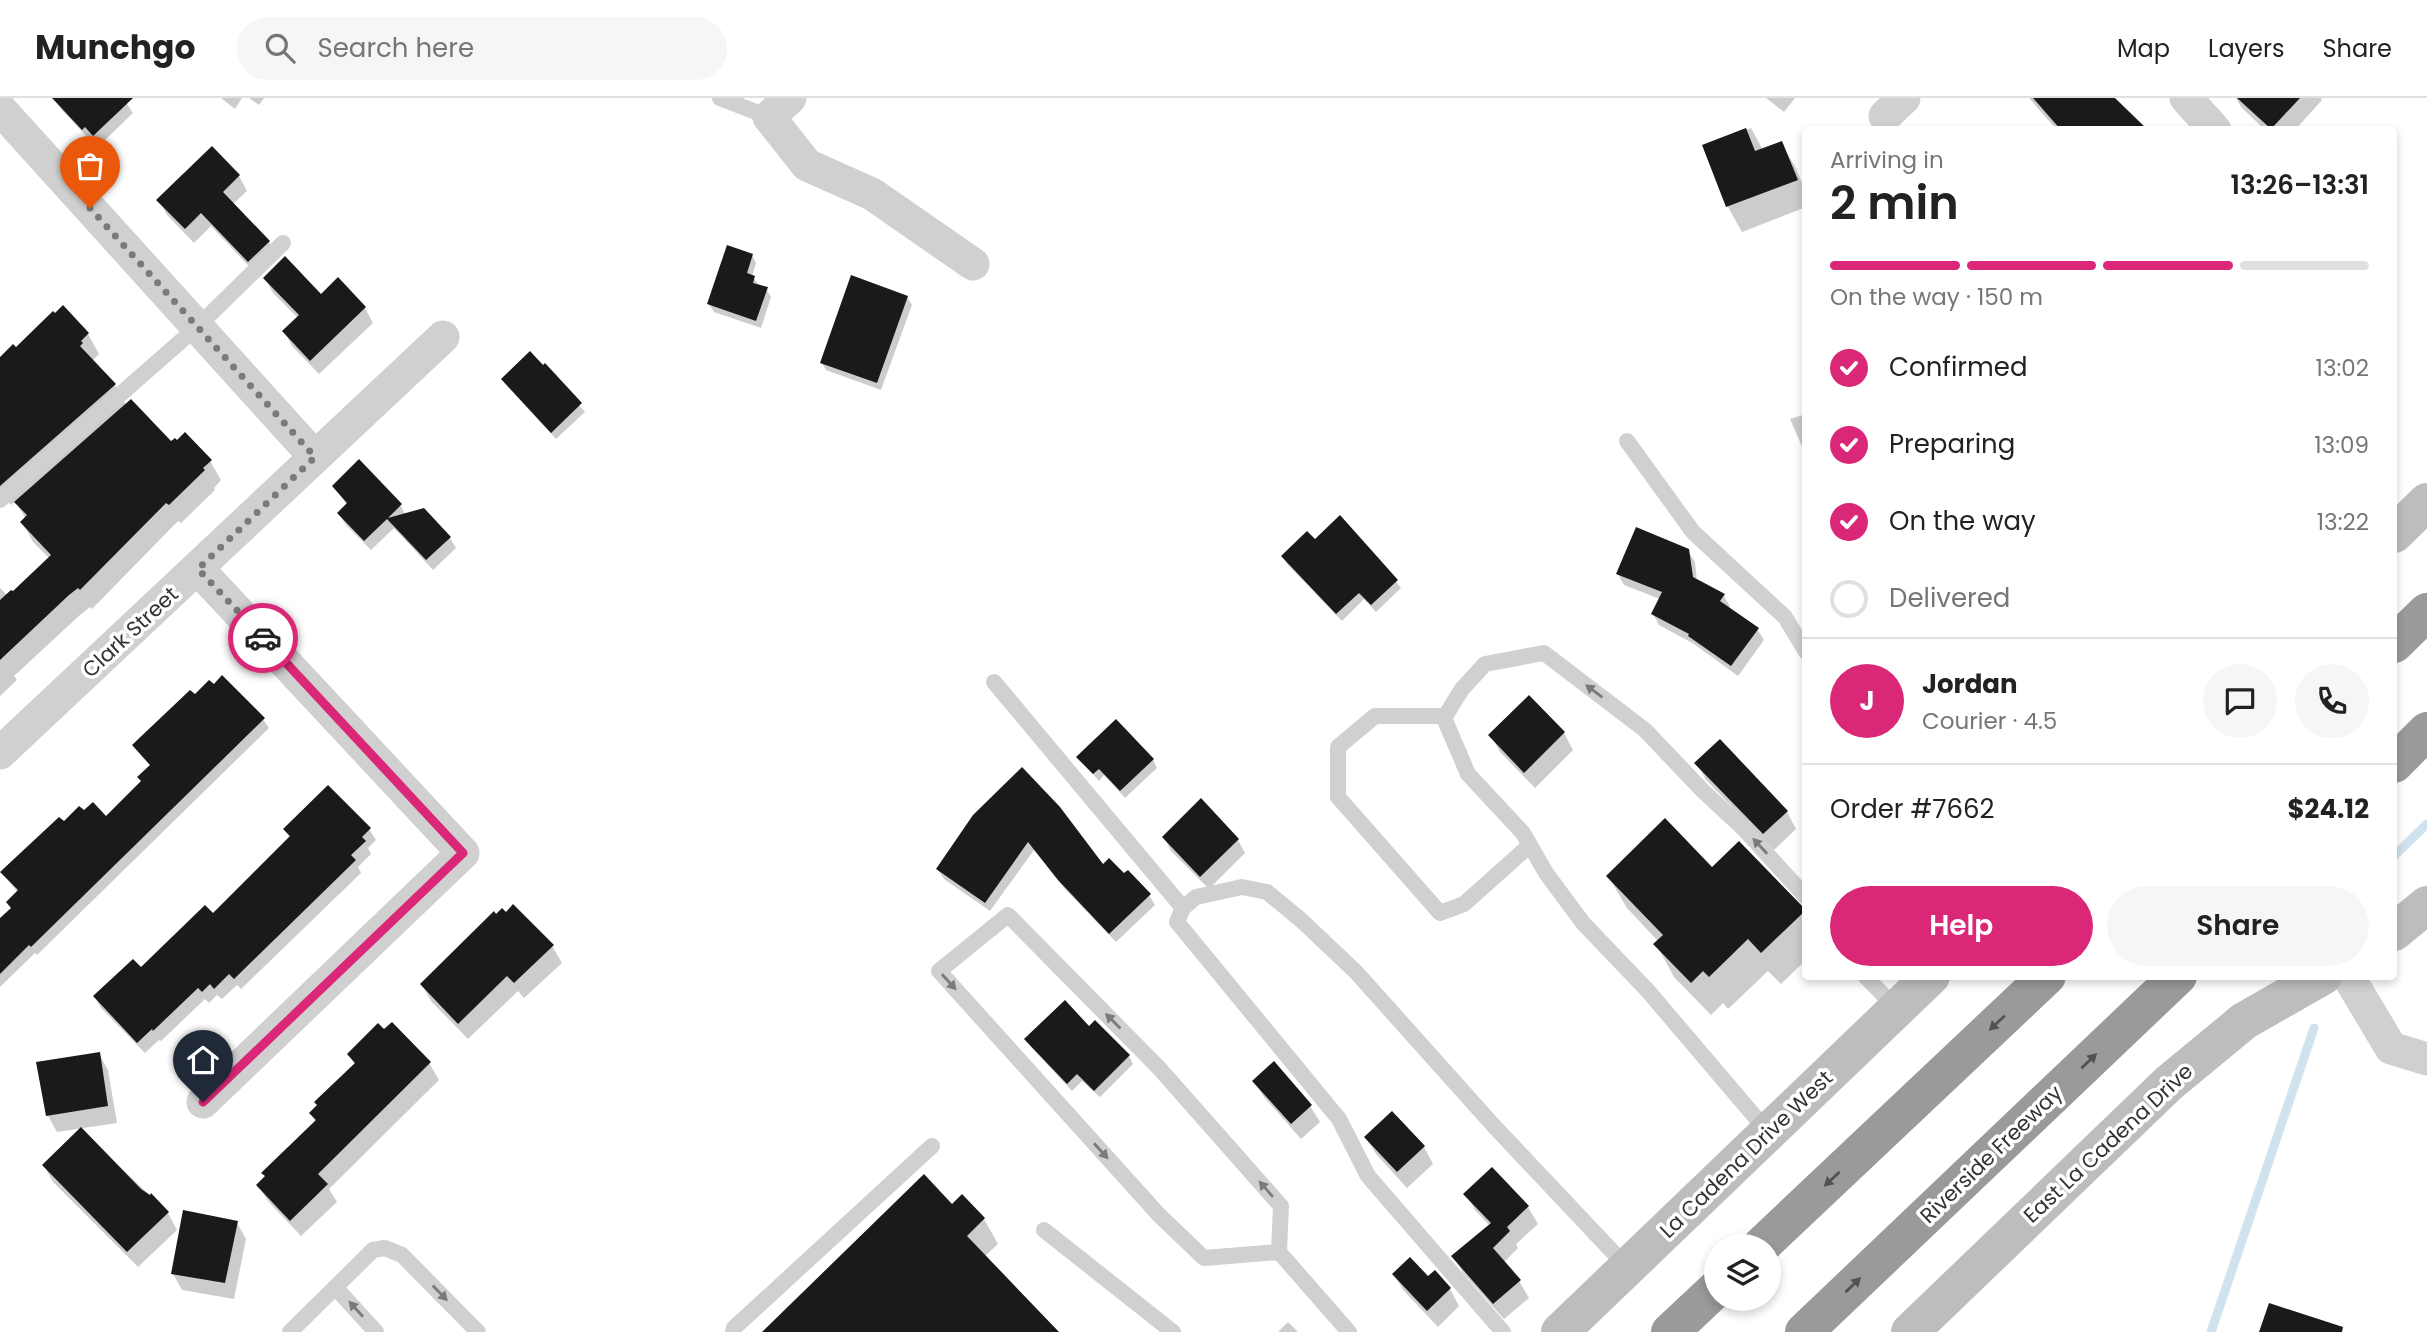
<!DOCTYPE html>
<meta charset="utf-8">
<style>
body{margin:0;font-family:Poppins,sans-serif;background:#f6f6f6;color:#222;height:100vh;display:flex;flex-direction:column;font-size:26px;white-space:nowrap}
*{box-sizing:border-box;margin:0}
p{font-size:23px;color:#767676}
.icon{flex:none;width:38px;height:38px;fill:none;stroke:currentColor;stroke-width:2;stroke-linecap:round;stroke-linejoin:round}
.map{position:relative;flex:1;overflow:hidden}
.side{position:absolute;left:1802px;top:28px;width:595px;height:854px;display:flex;flex-direction:column;background:#fff;border-radius:7px;box-shadow:0 4px 10px #0003}
.side>*{flex:none}
.tools{position:absolute;left:1704px;top:1136px;display:grid;gap:14px}
.tools a{display:grid;place-items:center;width:77px;height:77px;border-radius:50%;background:#fff;box-shadow:0 4px 10px #0003;font-size:35px}
.pin{position:absolute;display:grid;place-items:center;width:60px;height:60px;color:#fff;margin:-72px -30px;border-radius:50% 50% 50% 0;rotate:-45deg;box-shadow:0 0 7px #0007}
.pin .icon{rotate:45deg}
.courier{position:absolute;display:grid;place-items:center;width:70px;height:70px;margin:-35px;border:5px solid #db2777;border-radius:50%;background:#fff;color:#222;box-shadow:0 2px 9px #0007}
.head em{font-style:normal;font-weight:600}
.head div{display:flex;flex-direction:column-reverse}
.head{display:flex;align-items:center;justify-content:space-between;height:119px;padding:0 28px}
h1{font-size:46px;font-weight:600;line-height:52px}
.bar{display:grid;grid-template-columns:repeat(4,1fr);gap:10px 7px;align-content:center;height:84px;padding:0 28px}
.bar i{height:9px;border-radius:5px;background:#e0e0e0}
.bar .selected{background:#db2777}
.bar p{grid-column:span 4}
.line{display:flex;align-items:center;gap:18px;padding:0 28px;border-top:2px solid #e0e0e0}
.line div{flex:1}
.round{display:grid;place-items:center;flex:none;width:74px;height:74px;border-radius:37px;background:#f6f6f6}
ol{padding:0 28px;list-style:none}
li{display:flex;align-items:center;gap:21px;height:77px}
li p{margin-inline-start:auto}
li .icon{padding:7px;border-radius:50%;background:#db2777;color:#fff;stroke-width:4}
li:last-child{color:#767676}
li i{width:38px;height:38px;border:4px solid #e0e0e0;border-radius:50%}
.cta{display:flex;gap:14px;margin-top:auto;padding:14px 28px}
.cta a{flex:1;height:80px;border-radius:42px;background:#db2777;color:#fff;font-size:28px;font-weight:600;line-height:80px;text-align:center}
.cta a+a{background:#f6f6f6;color:#222}
header{display:flex;align-items:center;gap:42px;box-sizing:border-box;height:98px;padding:0 35px;background:#fff;border-bottom:2px solid #e0e0e0}
header strong{font-size:33px}
nav{display:flex;gap:38px;margin-inline-start:auto;font-size:24px}
.search{width:490px;height:63px;background:#f6f6f6;display:flex;align-items:center;gap:18px;box-sizing:border-box;padding:0 24px;border-radius:38px;color:#767676;font-size:26px}
.map>svg:first-child{display:block}
.shadow{fill:#0003}
.lines{fill:none;stroke-linecap:round;stroke-linejoin:round}
.stream{stroke:#cfe2ee;stroke-width:9}
.building{fill:#1a1a1a}
.service{stroke:#d0d0d0;stroke-width:16}
.minor{stroke:#d0d0d0;stroke-width:33}
.secondary{stroke:#bdbdbd;stroke-width:38}
.motorway{stroke:#9a9a9a;stroke-width:38}
.oneway{fill:#7a7a7a}
.oneway2{fill:#525252}
.done{stroke:#7a7a7a;stroke-width:7;stroke-dasharray:0 12.6}
.route{stroke:#db2777;stroke-width:9}
.labels{text-anchor:middle;dominant-baseline:central;stroke-width:7;stroke-linejoin:round;paint-order:stroke}
.street-label{font-size:21px;fill:#333;stroke:#fff}
</style>
<header>
<strong>Munchgo</strong>
<div class="search"><svg class="icon" aria-label="search" viewBox="0 0 24 24"><circle cx="10" cy="10" r="6"/><path d="M15 15l6 6"/></svg>Search here</div>
<nav><a>Map</a><a>Layers</a><a>Share</a></nav>
</header>
<div class="map">
<svg width="2427" height="1234" viewBox="0 0 2427 1234">
<rect width="100%" height="100%" fill="#fff"/>
<!-- shadow -->
<path class="shadow" d="M57,0H123L133,15L100,47L91,38L88,40L62,12Z
M221,0H242L235,11Z
M249,0H264L259,7Z
M1766,0H1795L1784,14Z
M2029,0H2113L2145,32H2057Z
M2236,0H2321L2322,2L2295,32H2265L2241,9Z
M1751,30L1763,52L1781,45L1796,70L1806,95V109L1742,134L1728,109L1704,48Z
M239,78L247,93L233,106L269,144L277,158L258,178L211,128L194,145L167,117L159,102Z
M752,157L756,165L752,178L759,187L766,191L771,199L761,230L714,214L709,206Z
M265,180L321,198L338,182L365,210L373,225L319,276L292,248L284,233L298,220L273,195Z
M907,199L912,207L881,292L826,272L822,265Z
M63,210L88,236L99,256L92,263L115,287L126,307L171,346L210,363L221,382L214,390L215,392L181,425L178,423L92,511L90,509L80,517L14,578L17,582L0,598V490L7,497L13,496L50,461L33,444L22,424L26,421L15,403L11,407L0,395V261L16,251Z
M545,268L585,314L556,341L508,289L503,281Z
M1806,316V353H1804L1790,321Z
M334,388L400,407L406,417L450,440L456,450L433,472L394,430L371,452L345,426L339,415L347,407Z
M1340,420L1375,456L1401,490L1376,514L1364,501L1342,523L1287,466L1283,458L1315,443Z
M1688,453L1695,464L1697,483L1723,497L1730,508L1728,511L1757,531L1764,542L1738,578L1694,546L1659,527L1653,516L1660,501L1624,487L1618,476Z
M1529,600L1564,635L1573,652L1535,690L1500,654L1491,638Z
M263,621L269,630L37,857L35,855L0,889V823L12,811L18,795L3,775L64,726L106,720L142,684L151,669L134,648Z
M1078,659L1153,662L1157,670L1125,700L1104,677L1099,683Z
M1697,665L1787,714L1796,731L1774,752L1706,682Z
M974,718L1102,768L1149,797L1155,807L1116,844L1065,791L1034,752L990,813L944,781L938,772Z
M285,731H369L376,742L368,750L371,756L358,769L361,775L241,891L237,887L222,901L217,897L209,905L205,901L161,943L159,942L145,955L101,910L95,899L141,872L213,818L290,741Z
M1164,739L1238,742L1245,755L1209,791L1171,753Z
M1712,772L1804,813L1806,862L1781,886L1768,873L1728,911L1723,905L1711,917L1674,879L1656,846L1658,843L1627,810L1608,778Z
M552,848L562,865L524,900L518,893L468,941L431,903L422,887Z
M1026,941L1129,958L1133,966L1100,999L1082,983L1072,993L1031,949Z
M99,956L108,972L117,1025L57,1034L48,1018Z
M349,957L429,965L439,982L329,1091L337,1104L301,1138L268,1103L258,1087L316,1025L311,1015L355,967Z
M1254,983L1310,1008L1320,1024L1301,1041L1264,999Z
M81,1031L168,1115L177,1132L138,1169L53,1084L44,1068Z
M1366,1040L1424,1049L1433,1066L1407,1090L1376,1056Z
M1492,1071L1528,1109L1538,1126L1516,1146L1518,1150L1503,1165L1519,1183L1529,1200L1504,1221L1463,1175L1454,1159L1490,1128L1475,1112L1466,1096Z
M952,1108L984,1121L998,1146L984,1159L1056,1234H780Z
M237,1125L246,1141L234,1201L182,1192L173,1176Z
M1394,1177L1428,1180L1450,1191L1459,1208L1438,1229L1404,1193Z
M1288,1224L1298,1234H1278Z"/>
<g class="lines">
<!-- stream -->
<path class="stream" d="M2394,758L2427,726
M2211,1234L2314,930"/>
</g>
<!-- building -->
<path class="building" d="M52,0H133L93,38L85,29L82,32Z
M2033,0H2115L2148,32H2061Z
M2237,0H2300L2271,31Z
M1746,30L1755,53L1782,43L1798,82L1726,109L1702,47Z
M212,48L240,77L223,94L270,143L248,164L201,115L185,131L156,102Z
M727,147L753,156L747,175L755,178L753,185L768,189L756,223L707,206Z
M285,158L321,196L338,179L366,209L310,263L282,233L299,217L263,180Z
M851,177L908,198L877,285L820,265Z
M63,207L89,235L81,243L83,245L80,248L116,286L0,388V259L13,246L16,249L53,213L55,215Z
M530,253L543,267L545,265L582,305L551,335L501,281Z
M131,301L171,343L175,340L177,342L185,334L212,362L203,370L205,372L169,407L166,405L80,492L78,490L69,497L0,562V502L11,492L13,493L51,457L20,424L27,417L14,404Z
M359,361L402,406L388,420L424,410L451,439L426,462L387,421L364,443L337,415L347,405L332,388Z
M1340,417L1398,482L1371,507L1359,495L1336,516L1281,458L1307,433L1315,441Z
M1636,429L1689,451L1693,479L1725,496L1720,503L1759,530L1731,568L1688,538L1689,536L1651,516L1662,494L1616,476Z
M222,577L265,620L31,849L29,847L0,876V820L11,810L6,804L18,792L0,774L59,719L64,723L79,708L84,712L93,704L106,718L141,683L137,679L150,667L132,647L190,592L195,596L209,582L214,586Z
M1529,597L1565,634L1524,675L1488,637Z
M1116,621L1154,661L1120,693L1099,671L1093,676L1076,659Z
M1720,641L1788,713L1763,736L1694,665Z
M1022,669L1060,709L1103,766L1109,760L1124,775L1128,772L1151,796L1109,836L1058,782L1028,744L985,805L936,771L973,717Z
M328,687L371,730L362,739L366,743L351,757L356,762L234,881L229,876L214,891L210,886L202,894L198,890L153,933L152,931L137,945L93,898L133,861L141,869L205,807L213,815L290,738L283,731Z
M1201,700L1239,741L1200,779L1162,739Z
M1665,720L1712,769L1739,743L1806,812L1761,855L1748,841L1709,879L1703,873L1691,885L1653,846L1663,837L1606,778Z
M513,806L554,847L514,885L507,878L458,926L420,886L494,813L496,816L502,810L506,814Z
M1065,902L1089,928L1095,922L1130,957L1094,993L1077,976L1067,986L1024,941Z
M392,924L431,964L318,1076L328,1086L290,1123L256,1087L265,1078L261,1075L316,1022L309,1015L317,1007L314,1004L355,965L347,956L378,925L384,931Z
M100,954L108,1008L46,1018L36,964Z
M1274,963L1312,1007L1291,1026L1252,983Z
M1392,1013L1425,1048L1397,1074L1364,1039Z
M81,1029L141,1091L150,1097L151,1095L169,1114L127,1154L42,1067Z
M1492,1069L1529,1108L1507,1129L1510,1133L1493,1150L1521,1182L1493,1206L1451,1158L1491,1125L1463,1096Z
M924,1076L952,1106L962,1096L985,1120L967,1138L1059,1234H762Z
M183,1112L238,1123L225,1185L171,1176Z
M1410,1159L1428,1178L1435,1172L1451,1190L1427,1213L1392,1176Z
M2269,1205L2343,1229L2342,1234H2259Z"/>
<g class="lines">
<!-- service -->
<path class="service" d="M720,0L769,19
M1627,343L1693,434L1785,519L1806,554
M0,402L197,229L283,145
M994,584L1183,810L1177,824L1339,1021L1368,1078L1503,1234
M1446,618H1375L1338,649V699L1440,815L1464,806L1530,747
M1183,810L1196,799L1242,789L1267,794L1301,822L1356,874L1493,1027L1627,1169
M1865,878L1897,911
M1768,1034L1648,893L1583,825L1546,775L1523,735L1468,676L1444,620L1462,591L1485,566L1544,555L1645,632L1703,693L1745,732L1806,799
M1044,1132L1173,1234
M1279,1154L1204,1160L1159,1117L939,873L1008,817L1159,970L1281,1108L1279,1154L1349,1234
M335,1189L376,1234
M290,1234L373,1152L385,1150L402,1157L478,1234
M733,1234L734,1230L932,1048"/>
<!-- minor -->
<path class="minor" d="M790,0L769,19L807,67L872,96L973,166
M2186,0L2215,32
M0,11L315,359
M1885,18L1904,0
M198,471L463,755L203,1004
M0,655L443,239
M2348,878L2391,950L2427,961"/>
<!-- secondary -->
<path class="secondary" d="M2394,436L2427,404
M2394,834L2427,807
M1560,1234L1931,878
M1910,1234L2169,985L2244,923L2323,878"/>
<!-- motorway -->
<path class="motorway" d="M2394,546L2427,514
M2394,666L2427,633
M1761,1148L2047,878
M1670,1234L1717,1190
M1804,1234L2178,878"/>
</g>
<!-- one-way arrows -->
<defs><path id="oneway-solid" d="M-6-.8H1V-3.2L6.5 0L1 3.2V.8H-6Z" transform="scale(1.75)"/></defs>
<g class="oneway">
<use href="#oneway-solid" transform="translate(1594 593) rotate(-143)"/>
<use href="#oneway-solid" transform="translate(1760 748) rotate(-133)"/>
<use href="#oneway-solid" transform="translate(949 884) rotate(48)"/>
<use href="#oneway-solid" transform="translate(1113 923) rotate(-135)"/>
<use href="#oneway-solid" transform="translate(1101 1053) rotate(48)"/>
<use href="#oneway-solid" transform="translate(1266 1091) rotate(-131)"/>
<use href="#oneway-solid" transform="translate(440 1195) rotate(46)"/>
<use href="#oneway-solid" transform="translate(356 1211) rotate(-132)"/>
</g>
<g class="oneway2">
<use href="#oneway-solid" transform="translate(1997 925) rotate(137)"/>
<use href="#oneway-solid" transform="translate(2089 963) rotate(-44)"/>
<use href="#oneway-solid" transform="translate(1832 1081) rotate(137)"/>
<use href="#oneway-solid" transform="translate(1853 1187) rotate(-44)"/>
</g>
<g class="lines">
<!-- done -->
<path class="done" d="M90,110L315,359L198,471L263,540"/>
<!-- route -->
<path class="route" d="M203,1004L463,755L263,540"/>
</g>
<g class="labels">
<!-- street labels -->
<g class="street-label">
<text transform="translate(130 534) rotate(-43)">Clark Street</text>
<text transform="translate(2108 1045) rotate(-43)">East La Cadena Drive</text>
<text transform="translate(1746 1056) rotate(-44)">La Cadena Drive West</text>
<text transform="translate(1991 1056) rotate(-44)">Riverside Freeway</text>
</g>
</g>
</svg>
<div class="tools">
<a><svg class="icon" aria-label="layers" viewBox="0 0 24 24"><path d="M12 4l9 5-9 5-9-5zM3 14l9 5 9-5"/></svg></a>
</div>
<div class="pin" style="left:90px;top:110px;background:#ea580c"><svg class="icon" aria-label="bag" viewBox="0 0 24 24"><path d="M5 8h14l-1 12H6zM9 8a3 3 0 0 1 6 0"/></svg></div>
<div class="pin" style="left:203px;top:1004px;background:#1f2937"><svg class="icon" aria-label="home" viewBox="0 0 24 24"><path d="M3 11l9-7 9 7M6 9v11h12V9"/></svg></div>
<div class="courier" style="left:263px;top:540px"><svg class="icon" aria-label="car" viewBox="0 0 24 24"><path d="M5 17H2v-5l4-1 3-4h7l3 4 3 1v5h-3M9 17h6M6 11h13"/><circle cx="7" cy="17" r="2"/><circle cx="17" cy="17" r="2"/></svg></div>
<section class="side">
<div class="head"><div><h1>2 min</h1><p>Arriving in</p></div><em>13:26–13:31</em></div>
<div class="bar"><i class="selected"></i><i class="selected"></i><i class="selected"></i><i></i><p>On the way · 150 m</p></div>
<ol>
<li><svg class="icon" aria-label="check" viewBox="0 0 24 24"><path d="M5 12l5 5 9-10"/></svg>Confirmed<p>13:02</p></li>
<li><svg class="icon" aria-label="check" viewBox="0 0 24 24"><path d="M5 12l5 5 9-10"/></svg>Preparing<p>13:09</p></li>
<li><svg class="icon" aria-label="check" viewBox="0 0 24 24"><path d="M5 12l5 5 9-10"/></svg>On the way<p>13:22</p></li>
<li><i></i>Delivered</li>
</ol>
<div class="line" style="height:126px"><b class="round" style="background:#db2777;color:#fff">J</b><div><b>Jordan</b><p>Courier · 4.5</p></div><a class="round"><svg class="icon" aria-label="chat" viewBox="0 0 24 24"><path d="M4 5h16v11H9l-5 4z"/></svg></a><a class="round"><svg class="icon" aria-label="phone" viewBox="0 0 24 24"><path d="M5 4h4l2 5-3 2q2 4 5 5l2-3 5 2v4C11 20 4 13 5 4z"/></svg></a></div>
<div class="line" style="height:91px"><div>Order #7662</div><b>$24.12</b></div>
<div class="cta"><a>Help</a><a>Share</a></div>
</section>
</div>
